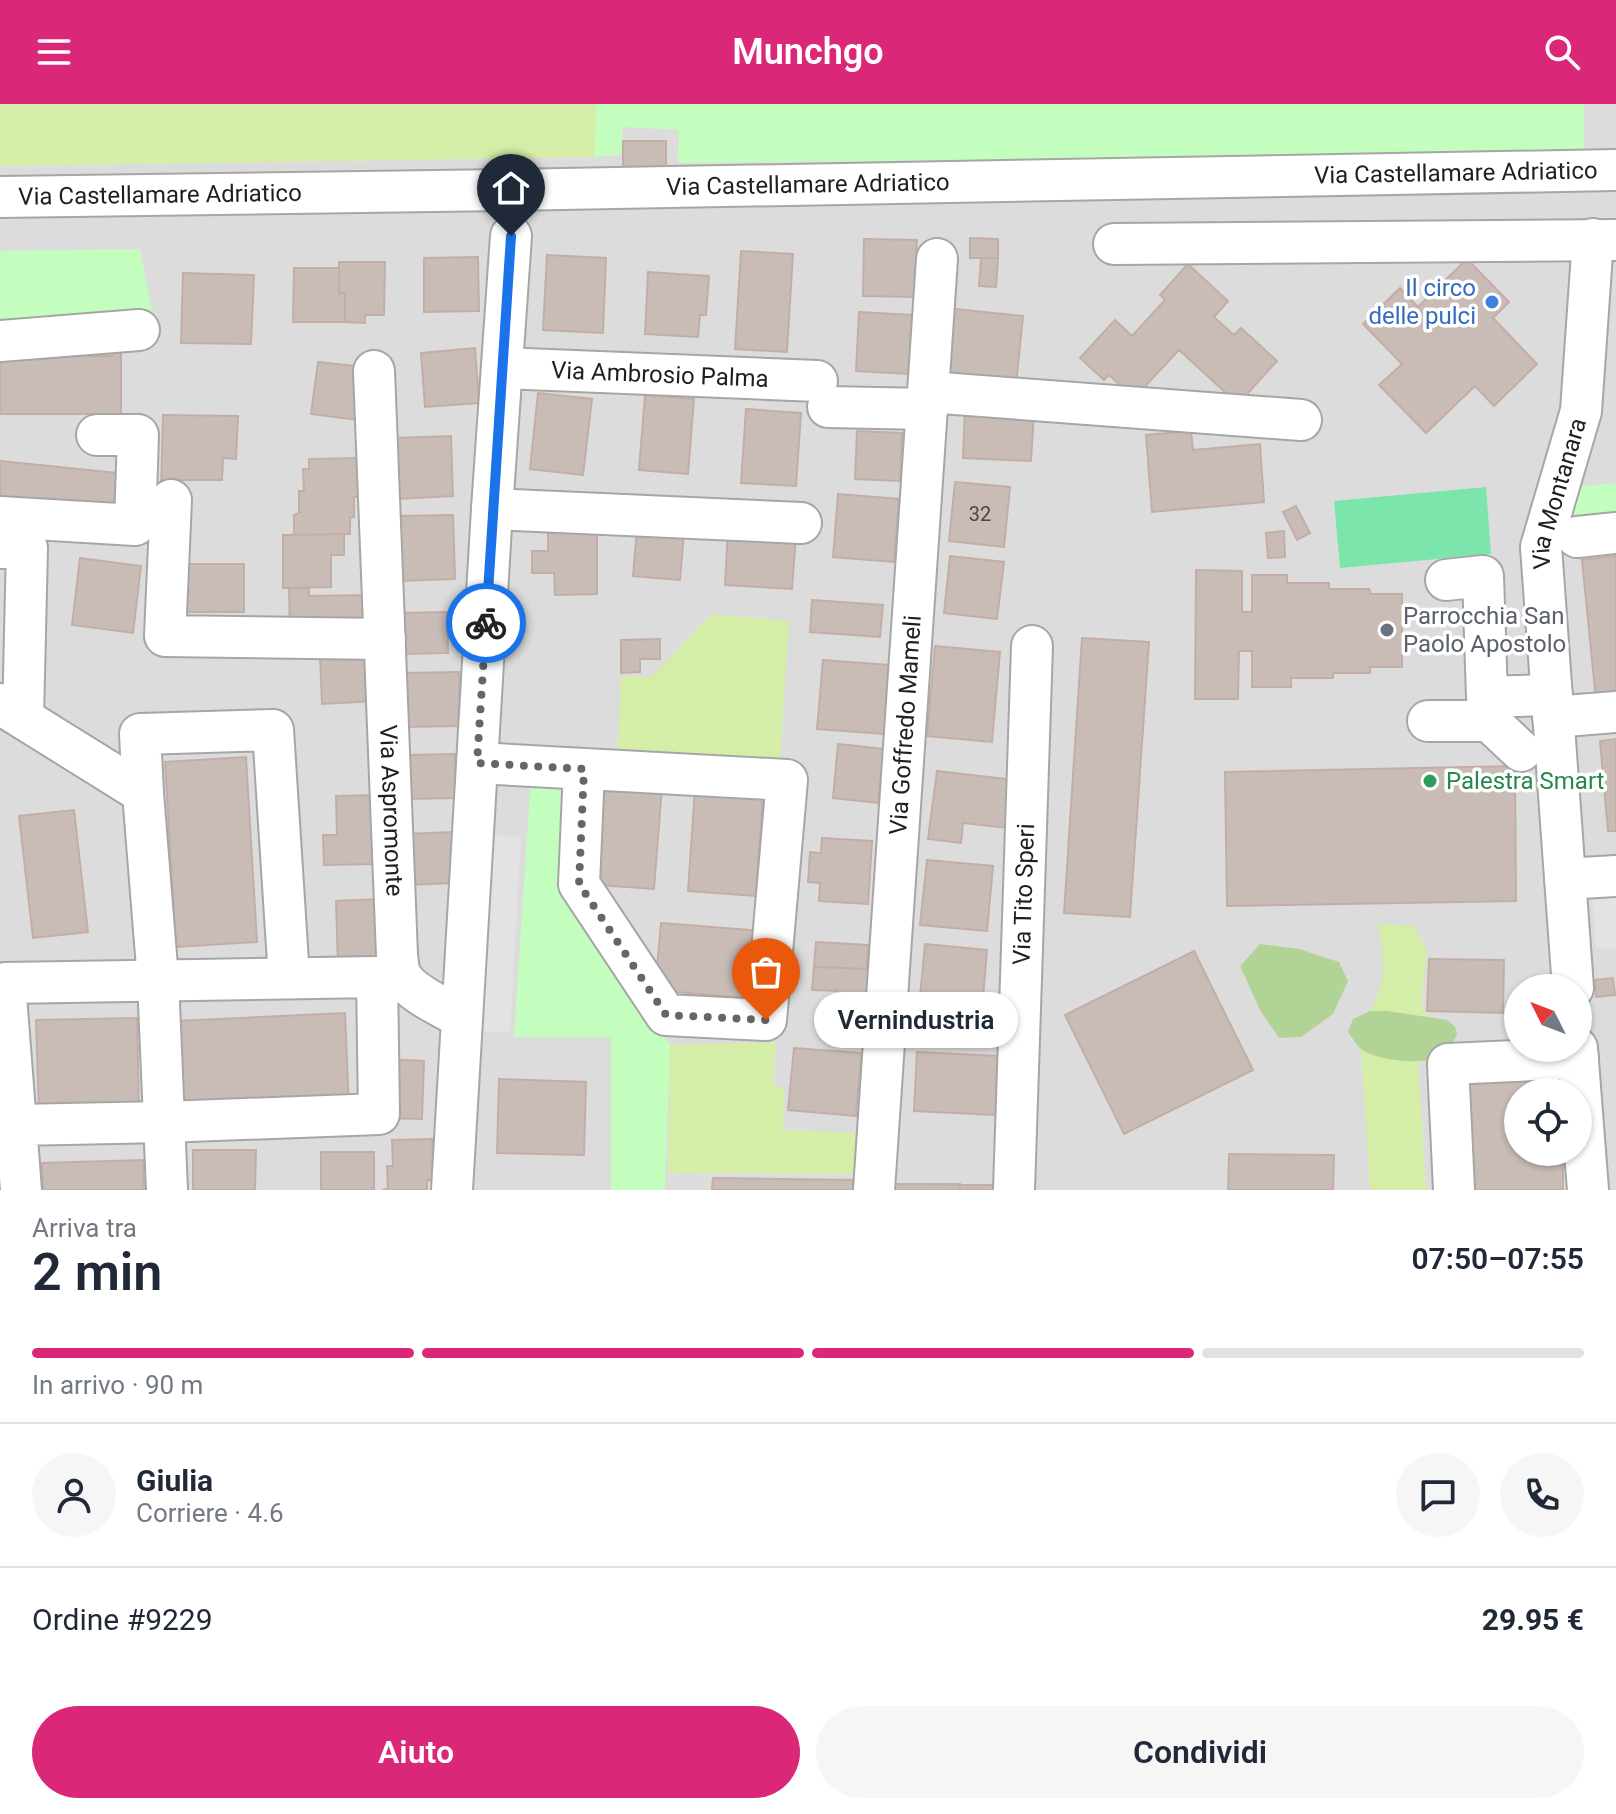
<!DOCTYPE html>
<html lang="it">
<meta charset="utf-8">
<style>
body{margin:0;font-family:Roboto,sans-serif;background:#f6f6f7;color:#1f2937;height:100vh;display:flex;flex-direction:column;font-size:30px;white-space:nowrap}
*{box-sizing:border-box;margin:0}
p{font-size:26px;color:#747a83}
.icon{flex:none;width:44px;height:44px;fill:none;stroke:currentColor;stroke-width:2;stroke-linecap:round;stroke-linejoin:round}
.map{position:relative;height:1086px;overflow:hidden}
.drawer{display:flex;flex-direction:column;background:#fff;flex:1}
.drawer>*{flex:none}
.needle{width:52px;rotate:312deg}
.buttons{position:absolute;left:1504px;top:870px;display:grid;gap:16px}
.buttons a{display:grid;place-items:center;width:88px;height:88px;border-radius:50%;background:#fff;box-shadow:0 2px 6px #0004;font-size:40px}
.pin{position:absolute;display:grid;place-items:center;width:68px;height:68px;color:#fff;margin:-82px -34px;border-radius:50% 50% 50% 0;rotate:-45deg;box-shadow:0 0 8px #0007}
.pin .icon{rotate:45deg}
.courier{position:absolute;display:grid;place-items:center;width:80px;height:80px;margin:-40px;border:6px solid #1a73e8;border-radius:50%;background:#fff;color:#222;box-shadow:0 2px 10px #0007}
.bubble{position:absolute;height:56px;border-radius:28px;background:#fff;box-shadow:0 2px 6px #0004;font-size:26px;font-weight:600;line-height:56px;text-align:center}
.summary em{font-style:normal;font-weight:600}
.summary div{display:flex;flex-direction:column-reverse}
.summary{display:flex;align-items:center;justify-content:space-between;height:136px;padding:0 32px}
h1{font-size:52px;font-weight:600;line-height:60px}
.bar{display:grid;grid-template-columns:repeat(4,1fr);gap:12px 8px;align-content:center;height:96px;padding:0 32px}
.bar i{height:10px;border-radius:6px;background:#e0e1e3}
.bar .selected{background:#db2777}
.bar p{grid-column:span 4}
.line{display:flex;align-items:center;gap:20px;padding:0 32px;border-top:2px solid #e0e1e3}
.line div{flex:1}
.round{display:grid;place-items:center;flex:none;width:84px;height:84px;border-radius:42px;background:#f6f6f7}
.primary-button{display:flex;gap:16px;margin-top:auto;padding:16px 32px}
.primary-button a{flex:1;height:92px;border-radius:48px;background:#db2777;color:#fff;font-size:32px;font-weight:600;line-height:92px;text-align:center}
.primary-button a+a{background:#f6f6f7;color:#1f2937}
header{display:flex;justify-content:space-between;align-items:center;height:104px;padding:0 32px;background:#db2777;color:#fff;font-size:36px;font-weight:600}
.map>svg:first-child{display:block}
.residential{fill:#dddcdc;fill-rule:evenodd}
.grass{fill:#d5eea7}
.forest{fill:#b2d396}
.park{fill:#c3febe}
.pitch{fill:#7ce5ac}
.parking{fill:#e3e3e3}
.building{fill:#c9bcb7;stroke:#c3aea6;stroke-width:2}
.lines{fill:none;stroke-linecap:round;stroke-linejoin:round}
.minor-casing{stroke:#a6a6a6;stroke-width:44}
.minor{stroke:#fff;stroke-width:40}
.done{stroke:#686664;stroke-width:8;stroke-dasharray:0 14.4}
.route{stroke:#1a73e8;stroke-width:10}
.shop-dot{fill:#3f7fe0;stroke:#fff;stroke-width:3}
.worship-dot{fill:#6b7280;stroke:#fff;stroke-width:3}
.leisure-dot{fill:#2e9e5b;stroke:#fff;stroke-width:3}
.labels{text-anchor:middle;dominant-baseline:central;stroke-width:7;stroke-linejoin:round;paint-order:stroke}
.number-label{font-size:20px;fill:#4a4645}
.street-label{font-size:24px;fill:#1f1f1f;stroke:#fff}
.shop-label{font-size:24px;fill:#366cbe;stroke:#fff;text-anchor:end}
.worship-label{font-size:24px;fill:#5b616d;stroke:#fff;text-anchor:start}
.leisure-label{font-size:24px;fill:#27864d;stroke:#fff;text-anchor:start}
</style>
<header><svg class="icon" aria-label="menu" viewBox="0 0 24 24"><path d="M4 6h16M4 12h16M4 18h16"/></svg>Munchgo<svg class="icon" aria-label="search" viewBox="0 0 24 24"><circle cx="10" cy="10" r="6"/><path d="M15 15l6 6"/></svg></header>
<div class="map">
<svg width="1616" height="1086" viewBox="0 0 1616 1086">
<rect width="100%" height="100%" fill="#f0ebe4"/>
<!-- residential -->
<path class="residential" d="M596,0H1616V1086H0V62L594,53ZM1518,884H1578V944H1518ZM1518,988H1578V1048H1518Z"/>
<!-- grass -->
<path class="grass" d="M0,0H596L595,53L0,62Z
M712,510L789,517L780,655L618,645L621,572L651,573Z
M1378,820L1414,822L1427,847L1421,896L1424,906L1430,912C1410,912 1391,907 1370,907C1387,878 1385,852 1378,820Z
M776,938L773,982L784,984L783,1026L863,1029L860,1070L668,1069L670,941Z
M1361,945L1375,952L1418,958L1426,1086H1370Z"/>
<!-- forest -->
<path class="forest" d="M1260,840L1299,845L1339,858L1348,877L1333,910L1301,933L1279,934L1260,906L1240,862Z
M1370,907H1387L1447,916L1455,923L1457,931C1451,940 1446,950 1435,954C1418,961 1373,956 1360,944C1355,939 1352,933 1348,928L1353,915Z"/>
<!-- park -->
<path class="park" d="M596,0H1584V50L678,59L679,26L623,23L621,51L595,53Z
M140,145L153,213L0,228V147Z
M1616,379V418L1557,421L1574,383Z
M531,672H577L568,798L670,941L665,1086H611V933H514Z"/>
<!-- pitch -->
<path class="pitch" d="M1486,383L1491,450L1340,464L1334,397Z"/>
<!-- parking -->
<path class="parking" d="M489,731L521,733L510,929L477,927Z
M1616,789V844L1596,845L1592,791Z"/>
<!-- building -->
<path class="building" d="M623,37H666V64H623Z
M970,134L998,135V154H970Z
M864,135L917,136L915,193L863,192Z
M741,147L793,150L787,248L735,245Z
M547,151L606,154L603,229L543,226Z
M478,153L479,207L424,208V154Z
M981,154H998L996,183L979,182Z
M1467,155L1509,198L1493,214L1537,260L1494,302L1475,282L1426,329L1379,281L1402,260L1363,220L1400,184L1418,203Z
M339,158H385L384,211H365V219L345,218V189H339Z
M1188,160L1228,197L1214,213L1234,231L1241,224L1277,257L1238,300L1179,246L1134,294L1109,271L1104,276L1080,254L1115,216L1132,232L1165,196L1160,191Z
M294,164H339V189H345V218H293Z
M648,168L709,172L706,211H700L698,233L645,230Z
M183,169L254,171L251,240L181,239Z
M946,204L1023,212L1016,281L939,274Z
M859,208L912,211L908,270L856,267Z
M475,244L479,299L425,303L421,249Z
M112,246L121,247V310H0V252H112Z
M318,258L364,263L357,316L311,310Z
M538,289L592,295L583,371L530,365Z
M645,291L694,295L688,370L639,366Z
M746,305L801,309L796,382L741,379Z
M965,305L1034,308L1031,357L963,354Z
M163,311L238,312L236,355L223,354L222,376H177V388H161Z
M857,327L902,329L900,377L855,375Z
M1191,327L1193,346L1260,340L1264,398L1152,408L1146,331Z
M451,332L453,392L397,395L395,334Z
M365,354L358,367V393H354V413L350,414V430L294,431V411L299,409V387H304L303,365H309V355Z
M0,357L117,369L113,413L0,402Z
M955,378L1010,383L1004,443L949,437Z
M838,390L899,395L894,458L833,453Z
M1296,402L1310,429L1297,436L1283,408Z
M453,411L455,475L399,477L397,412Z
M548,418H597V490L555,491L554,469H532V447H548Z
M637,425L684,429L680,476L633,472Z
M728,426L796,431L792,485L725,481Z
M1284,427L1285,453L1268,454L1266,429Z
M344,430V451H331V483L283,484V431Z
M950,452L1004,458L997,515L944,509Z
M1616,452V594L1596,596L1582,456Z
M80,454L141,462L133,529L72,521Z
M179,460H244V508H178Z
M1196,466L1242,467V508H1252V471H1287V479H1329V485H1369L1371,490H1402V563H1370V569H1333V574H1291V583H1252V547H1239L1238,595H1195Z
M289,484H309V492L373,491V528L290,530Z
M812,496L883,501L880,533L810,528Z
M447,508L448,549L402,550L401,509Z
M1082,534L1149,538L1130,813L1064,809Z
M660,535V555H640V568L621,569V536Z
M935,542L1000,548L992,638L927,632Z
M374,548L376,597L322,600L320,551Z
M823,556L889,561L884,630L817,625Z
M459,568L460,622L404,623L403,569Z
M1616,635V727H1608L1600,637Z
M838,640L884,645L878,699L833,694Z
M455,650L456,694L407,695V651Z
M246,653L257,838L176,843L165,658Z
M1515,662L1516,797L1227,802L1225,668Z
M937,667L1014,676L1008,724L963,719L961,739L928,735Z
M594,678L662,683L654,785L586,780Z
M695,685L763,690L756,792L688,787Z
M376,691L377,760L324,761L323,731H337L336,692Z
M74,706L88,828L33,834L19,712Z
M453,728L455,779L406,781L405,730Z
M822,734L872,737L868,800L819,797L820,779L808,778L810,748L821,749Z
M927,756L993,762L987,827L920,821Z
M379,795L381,860L338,862L336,797Z
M661,819L762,827L756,895L655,886Z
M816,838L868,841L867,865L814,863Z
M925,840L987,846L980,929L917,924Z
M1194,847L1253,966L1124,1030L1065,911Z
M1429,855L1504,856L1503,909L1427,907Z
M814,863L871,865L868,921L835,920L837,887L812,886Z
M1613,874L1615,891L1596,893L1595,876Z
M345,909L349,1003L181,1011L176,917Z
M137,914L139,1007L39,1010L36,916Z
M794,944L861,949L856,1012L788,1006Z
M917,948L998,952L995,1011L914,1007Z
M386,955L424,957L422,1015L383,1014Z
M1561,974L1562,988H1518V1048H1563V1086H1464L1462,977Z
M499,975L586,978L584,1051L497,1049Z
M432,1035L434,1077L427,1076V1086H383L388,1084L387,1062H393L392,1036Z
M193,1046H256L255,1086H193Z
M321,1048H374V1086H321Z
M1229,1050L1334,1051L1333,1086H1228Z
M143,1056L144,1086H43L42,1059Z
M713,1074L853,1076V1086H712Z
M891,1080L1005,1081V1086H891Z
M891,1080H960V1086H891Z"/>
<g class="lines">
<!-- minor casing -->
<g class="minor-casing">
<g id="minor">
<path id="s1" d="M0,93L506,86L1616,66"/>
<path d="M1114,140L1616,136"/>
<path d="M0,237L139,226"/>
<path id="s2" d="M502,264L817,277"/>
<path id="s3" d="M374,267L397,851C398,857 398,864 400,869C407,888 445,904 462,914"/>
<path d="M928,288L1301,316"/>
<path d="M828,303L927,305"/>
<path d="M171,396L165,532L385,535"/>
<path d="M492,405L801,419"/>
<path d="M0,413L135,421L138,331H97"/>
<path d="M1577,433L1616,429"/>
<path d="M0,444H27L23,614"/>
<path d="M1446,476L1483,472L1487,593L1552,591"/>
<path d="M0,600L143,689L158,876L167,1086"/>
<path d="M1553,613L1616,608"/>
<path d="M1428,617H1489L1521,647"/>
<path d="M477,659L787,676L766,916L666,911L579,780L584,665"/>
<path d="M143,689L140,630L273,626L289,874"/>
<path d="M1565,775L1616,772"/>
<path id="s4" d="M1573,884L1541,443L1581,307L1593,135"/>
<path d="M1577,944L1588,1086"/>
<path d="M16,1021L164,1018L379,1010L377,873L5,879L21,1086"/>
<path d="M452,1086L492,405L511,132"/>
<path id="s5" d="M874,1086L937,155"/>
<path id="s6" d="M1014,1086L1032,542"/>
<path d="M1454,1086L1448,960L1578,954"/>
</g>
</g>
<!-- minor -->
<use href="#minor" class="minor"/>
</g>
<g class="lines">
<!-- done -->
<path class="done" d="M486,519L477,659L584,665L579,780L666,911L766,916"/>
<!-- route -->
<path class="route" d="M486,519L511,132"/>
</g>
<!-- markers -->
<circle class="shop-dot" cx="1492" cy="198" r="8"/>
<circle class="worship-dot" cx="1387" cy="526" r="8"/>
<circle class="leisure-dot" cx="1430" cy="677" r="8"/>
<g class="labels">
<!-- number labels -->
<g class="number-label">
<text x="980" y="410">32</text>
</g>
<!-- street labels -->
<g class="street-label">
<text stroke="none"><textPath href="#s1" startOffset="1456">Via Castellamare Adriatico</textPath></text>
<text stroke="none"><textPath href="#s1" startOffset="808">Via Castellamare Adriatico</textPath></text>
<text stroke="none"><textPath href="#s1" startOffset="160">Via Castellamare Adriatico</textPath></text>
<text stroke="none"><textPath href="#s2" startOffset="158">Via Ambrosio Palma</textPath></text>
<text stroke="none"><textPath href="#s4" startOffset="498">Via Montanara</textPath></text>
<text stroke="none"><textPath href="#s5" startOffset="466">Via Goffredo Mameli</textPath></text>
<text stroke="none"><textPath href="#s3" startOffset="440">Via Aspromonte</textPath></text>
<text stroke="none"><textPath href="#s6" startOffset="296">Via Tito Speri</textPath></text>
</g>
<!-- shop labels -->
<g class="shop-label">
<text x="1476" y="184">Il circo<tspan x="1476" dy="28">delle pulci</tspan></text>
</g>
<!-- worship labels -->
<g class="worship-label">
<text x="1403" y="512">Parrocchia San<tspan x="1403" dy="28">Paolo Apostolo</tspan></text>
</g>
<!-- leisure labels -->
<g class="leisure-label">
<text x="1446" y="677">Palestra Smart</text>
</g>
</g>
</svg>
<div class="buttons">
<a><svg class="needle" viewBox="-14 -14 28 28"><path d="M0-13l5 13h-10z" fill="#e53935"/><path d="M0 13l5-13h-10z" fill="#747a83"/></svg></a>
<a><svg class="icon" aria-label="locate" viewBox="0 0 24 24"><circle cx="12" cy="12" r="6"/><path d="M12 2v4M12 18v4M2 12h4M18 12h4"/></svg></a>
</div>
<div class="pin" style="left:766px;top:916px;background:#ea580c"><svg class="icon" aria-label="bag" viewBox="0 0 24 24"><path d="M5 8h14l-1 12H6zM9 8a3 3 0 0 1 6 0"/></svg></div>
<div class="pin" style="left:511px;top:132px;background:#1f2937"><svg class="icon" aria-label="home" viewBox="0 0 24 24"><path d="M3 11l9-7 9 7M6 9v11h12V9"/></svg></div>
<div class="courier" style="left:486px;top:519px"><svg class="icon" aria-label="bike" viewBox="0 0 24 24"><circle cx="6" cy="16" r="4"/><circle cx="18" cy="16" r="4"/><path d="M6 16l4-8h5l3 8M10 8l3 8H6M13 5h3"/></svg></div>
<div class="bubble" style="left:814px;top:888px;width:204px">Vernindustria</div>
</div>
<section class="drawer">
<div class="summary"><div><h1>2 min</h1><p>Arriva tra</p></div><em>07:50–07:55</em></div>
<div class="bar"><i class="selected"></i><i class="selected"></i><i class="selected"></i><i></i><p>In arrivo · 90 m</p></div>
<div class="line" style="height:144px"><a class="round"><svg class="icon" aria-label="person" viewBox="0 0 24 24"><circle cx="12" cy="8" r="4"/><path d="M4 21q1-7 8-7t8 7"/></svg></a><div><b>Giulia</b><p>Corriere · 4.6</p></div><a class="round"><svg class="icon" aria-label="chat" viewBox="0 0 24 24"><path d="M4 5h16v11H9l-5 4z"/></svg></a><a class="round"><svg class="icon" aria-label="phone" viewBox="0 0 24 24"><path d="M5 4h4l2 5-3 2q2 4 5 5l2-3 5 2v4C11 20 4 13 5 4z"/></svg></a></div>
<div class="line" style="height:104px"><div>Ordine #9229</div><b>29.95 €</b></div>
<div class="primary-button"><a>Aiuto</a><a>Condividi</a></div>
</section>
